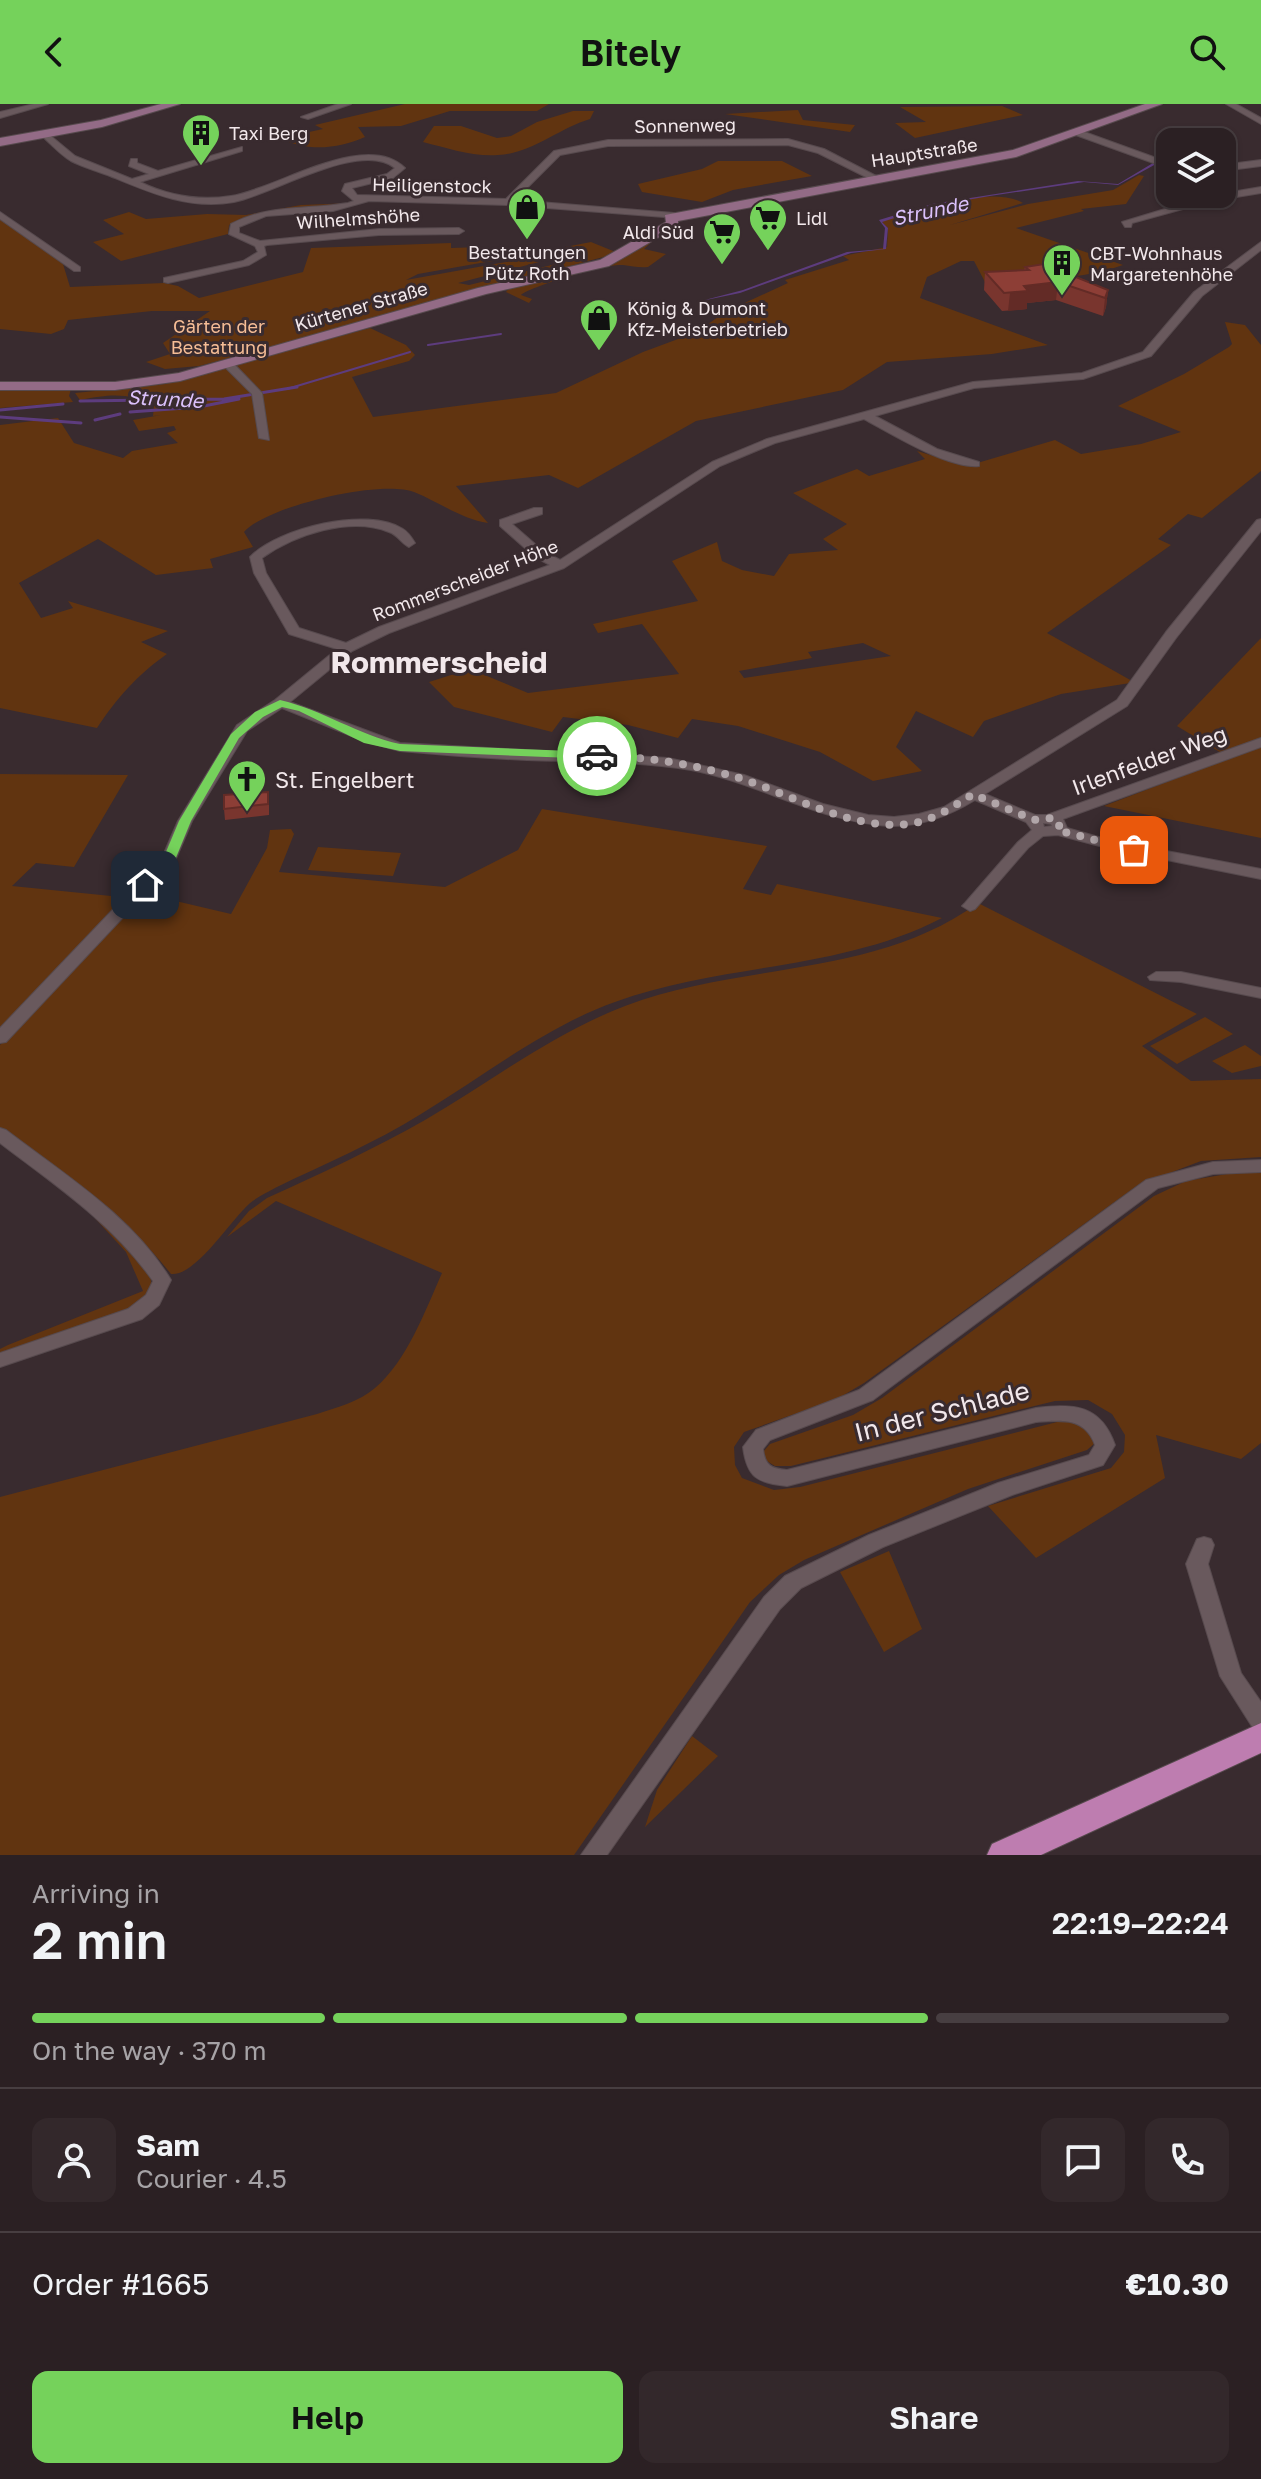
<!DOCTYPE html>
<meta charset="utf-8">
<style>
body{margin:0;font-family:"Golos Text",sans-serif;background:#33282b;color:#f1f3f6;height:100vh;display:flex;flex-direction:column;font-size:30px;white-space:nowrap}
*{box-sizing:border-box;margin:0}
p{font-size:26px;color:#a6a3a6}
.icon{flex:none;width:44px;height:44px;fill:none;stroke:currentColor;stroke-width:2;stroke-linecap:round;stroke-linejoin:round}
.map{position:relative;height:1751px;overflow:hidden}
.drawer{display:flex;flex-direction:column;background:#2b2023;flex:1}
.drawer>*{flex:none}
.tools{position:absolute;left:1156px;top:24px;display:grid;gap:16px}
.tools a{display:grid;place-items:center;width:80px;height:80px;border-radius:16px;background:#2b2023;box-shadow:0 2px 6px #0004,0 0 0 2px #473e41;font-size:40px}
.pin{position:absolute;display:grid;place-items:center;width:68px;height:68px;color:#fff;margin:-34px;border-radius:16px;box-shadow:0 4px 12px #0006}
.courier{position:absolute;display:grid;place-items:center;width:80px;height:80px;margin:-40px;border:6px solid #75d25b;border-radius:50%;background:#fff;color:#222;box-shadow:0 2px 10px #0007}
.head em{font-style:normal;font-weight:600}
.head div{display:flex;flex-direction:column-reverse}
.head{display:flex;align-items:center;justify-content:space-between;height:136px;padding:0 32px}
h1{font-size:52px;font-weight:600;line-height:60px}
.bar{display:grid;grid-template-columns:repeat(4,1fr);gap:12px 8px;align-content:center;height:96px;padding:0 32px}
.bar i{height:10px;border-radius:6px;background:#473e41}
.bar .current{background:#75d25b}
.bar p{grid-column:span 4}
.line{display:flex;align-items:center;gap:20px;padding:0 32px;border-top:2px solid #473e41}
.line div{flex:1}
.round{display:grid;place-items:center;flex:none;width:84px;height:84px;border-radius:16px;background:#33282b}
.button{display:flex;gap:16px;margin-top:auto;padding:16px 32px}
.button a{flex:1;height:92px;border-radius:16px;background:#75d25b;color:#111;font-size:32px;font-weight:600;line-height:92px;text-align:center}
.button a+a{background:#33282b;color:#f1f3f6}
header{display:flex;justify-content:space-between;align-items:center;height:104px;padding:0 32px;background:#75d25b;color:#111;font-size:36px;font-weight:600}
.map>svg:first-child{display:block}
.green{fill:#613410;fill-rule:evenodd}
.water{fill:#5d3c7e}
.lines{fill:none;stroke-linecap:round;stroke-linejoin:round}
.stream-far1{stroke:#5d3c7e;stroke-width:2}
.stream{stroke:#5d3c7e;stroke-width:3}
.street-casing{stroke:#574a4e;stroke-width:2}
.secondary-casing{stroke:#574a4e;stroke-width:2}
.primary-casing{stroke:#574a4e;stroke-width:2}
.street{fill:#69595d;fill-rule:evenodd}
.secondary{fill:#936b86;fill-rule:evenodd}
.primary{fill:#be7db0;fill-rule:evenodd}
.wall{fill:#79352e}
.shaded-wall{fill:#632b26}
.building{fill:#8d3e36;stroke:#632b26;stroke-width:2}
.route{fill:#75d25b}
.done{stroke:#b1a6a9;stroke-width:8;stroke-dasharray:0 14.4}
.labels{text-anchor:middle;dominant-baseline:central;stroke-width:6;stroke-linejoin:round;paint-order:stroke}
.far-street-label{font-size:18px;fill:#f2e8eb;stroke:#392b2f}
.far-poi-label{font-size:18px;fill:#f2e8eb;stroke:#392b2f;text-anchor:start}
.far-park-label{font-size:18px;fill:#f6bd96;stroke:#392b2f}
.far-water-label{font-size:20px;font-style:italic;fill:#dbc1fb;stroke:#392b2f}
.street-label{font-size:22px;fill:#f2e8eb;stroke:#392b2f}
.poi-label{font-size:22px;fill:#f2e8eb;stroke:#392b2f;text-anchor:start}
.near-street-label{font-size:26px;fill:#f2e8eb;stroke:#392b2f}
.district-label{font-size:30px;font-weight:bold;fill:#f2e8eb;stroke:#392b2f}
</style>
<header><svg class="icon" aria-label="back" viewBox="0 0 24 24"><path d="M15 5l-7 7 7 7"/></svg>Bitely<svg class="icon" aria-label="search" viewBox="0 0 24 24"><circle cx="10" cy="10" r="6"/><path d="M15 15l6 6"/></svg></header>
<div class="map">
<svg width="1261" height="1751" viewBox="0 0 1261 1751">
<rect width="100%" height="100%" fill="#392b2f"/>
<!-- green -->
<path class="green" d="M405,0H549L537,7H450L401,22L358,23L365,33C339,45 305,48 281,34L323,25L315,21Z
M1002,2L1023,11L915,34L895,19L926,18L900,3Z
M798,6L803,16L855,21L850,28L725,10Z
M573,7H594L590,15C560,24 530,50 498,51C473,53 447,44 423,38L434,22H461L497,34L511,32L537,18Z
M718,57H782L812,72L733,86L702,98L642,88L638,80L702,65Z
M1139,71L1144,72L1126,100L1081,105L1084,107L1016,124L1123,161C1079,177 1032,175 985,178L974,157H961L927,173L920,194L1048,241L992,250L887,258L843,286L696,317L578,384L549,371L456,382L488,419C461,415 439,398 414,388C381,375 267,402 244,428L253,443L210,455L213,464L156,471L98,435L19,479L41,514L73,504L68,497L168,527L141,538L167,550C137,571 117,594 97,624L0,604V321L58,314L74,339L123,354L132,347L178,339L167,329L176,326L174,322L139,327L133,316L161,311L153,312L154,302L158,301C128,290 115,289 80,296L75,289L165,280L370,224L406,241L415,251L409,257L352,273L373,313L556,289L643,248L697,228L725,208L788,179L785,176L849,156L843,152L887,143L888,124L882,118L887,114C918,103 996,82 1023,99L950,121L1028,100L1113,86Z
M354,99L286,105L249,112L229,121L228,130L121,157L93,138L124,130L103,116L129,108L146,115L207,110L246,111L301,101Z
M0,113L63,160L70,183L164,179L178,182L199,194L303,168L311,144L451,139V144L482,143L488,158L591,138L618,149L199,262L165,265L146,258L170,250L163,239L210,207H152L68,216L64,225L51,230L0,225ZM571,143L573,146L406,176L418,170ZM578,148L581,154L469,181L458,179Z
M660,130L644,145L666,150L648,163C639,164 632,162 623,161C606,159 529,183 521,191L532,195L529,199L506,188L509,184L616,158Z
M1225,218L1245,221L1261,241V367L1202,414L1188,410L1158,435L1171,441L1047,529L1132,577L1130,579L1061,590L984,617L973,633L916,607L896,643L922,667L873,677L820,648L738,622L692,615L678,634L628,621L563,613L552,628L454,603L429,578L470,565L528,589L679,570L642,520L598,529L593,520L698,497L672,457L717,438L722,457L742,466L774,472L789,450L838,446L823,435L847,420L793,389L857,365L869,372L925,355L917,347L967,362L1055,336L1081,350L1141,340L1181,328L1118,302L1184,270L1229,243L1232,240ZM863,539L891,552L744,574L739,567L812,554L808,548Z
M0,285H71L69,292L73,298L0,304Z
M1261,534V635L1223,650L1177,622Z
M1261,642V734L1104,702Z
M0,670L128,671L74,763L36,759L12,782L131,794L0,934Z
M542,705L767,742L743,785L771,791L777,780L942,814C840,867 722,859 615,898C545,923 484,972 421,1010C375,1039 324,1060 275,1084C266,1089 257,1093 249,1100C231,1116 195,1173 171,1170C125,1111 60,1068 0,1024V941L126,809L136,800L143,804L152,797L146,790L231,810L267,744L270,726L291,725L294,730L279,768L445,783L518,746Z
M318,743L401,749L393,772L308,766Z
M978,799L1197,910L1142,942L1191,977L1261,975V1053L1201,1057L1138,1081L864,1279L837,1295L744,1328L734,1343L735,1361L742,1374L774,1386L800,1383L1065,1316L1089,1321L1095,1339L1087,1346L968,1385L804,1456L779,1471L750,1498L574,1751H0V1393L317,1310C337,1303 359,1298 375,1284C407,1257 425,1207 442,1169L276,1097L227,1133L249,1107L267,1094C320,1070 374,1045 425,1016C492,977 552,930 625,902C740,858 875,874 978,799Z
M1205,913L1233,930L1177,960L1150,942Z
M1245,941L1261,952V962L1232,969L1212,957Z
M1239,1068H1261V1339L1241,1355L1156,1331L1165,1374L1036,1454L988,1402L1111,1364L1124,1348L1125,1331L1112,1310L1088,1296L1055,1297L791,1362H775L765,1356L763,1348L770,1340L853,1311L882,1294L1154,1092L1186,1077Z
M91,1110C119,1122 159,1159 150,1191L124,1208L0,1252V1245L8,1241L143,1187L126,1148Z
M889,1447L922,1525L884,1548L840,1468Z
M692,1632L718,1652L645,1723L657,1686Z"/>
<!-- water -->
<path class="water" d="M1153,59L1156,60L1118,81L1084,78L990,92L932,102L882,118L888,124L886,145L851,149L740,189L701,197L743,186L847,148L883,145L885,124L879,116L932,100L1078,77L1118,80Z"/>
<g class="lines">
<!-- stream-far1 -->
<path class="stream-far1" d="M428,241L501,230
M287,285L410,248"/>
<!-- stream -->
<path class="stream" d="M80,297L224,295L297,283
M0,306L63,300
M130,308L199,303L239,295
M0,313L81,319
M95,316L120,310"/>
<!-- street casing -->
<g class="street-casing">
<path id="street" d="M34,0H48L0,14V8Z
M338,0H351L308,15L301,13Z
M1226,0H1236L1261,14V20Z
M1076,25L1170,59V65L1073,30L1072,28Z
M46,28L75,52L132,75L149,70L129,62L131,55H137V59L158,67L242,43V47L140,78C169,92 199,97 231,92C277,85 365,25 405,64L393,74L352,84L357,91L506,95L554,47L608,36L788,35L824,45L880,74L872,76L818,49L788,41L608,42L560,51L515,96L674,109L677,110V114L508,101L369,97L333,107L266,112L239,123V129L260,137L379,125L459,124L464,127L459,130L379,131L267,141L264,142L266,151L249,161L168,179L164,178V174L243,157L258,148L255,142L229,130L231,120C268,100 307,106 348,99L354,97L342,87L345,80L387,70L395,64C360,36 274,90 234,98C189,106 151,89 110,72C97,67 83,63 71,57C61,51 52,41 43,33L42,31Z
M1261,56V62L1222,67V61Z
M1261,83V89L1212,97L1132,119L1131,123H1125L1122,118L1208,92Z
M0,108L80,163V167H74L0,115Z
M1261,138V146L1202,192L1151,252L1083,275L974,284L875,312L937,345L979,358V362C948,365 892,330 864,315L775,339L720,362L564,464L389,529L352,547L290,598L400,639L668,654L744,671L823,700L868,711L894,713L919,710L944,703L1117,596L1166,528L1257,416L1261,415V427L1176,534L1127,602L985,690L1035,711H1047L1261,634V643L1063,715L1067,724L1109,736L1261,765V775L1107,744L1058,731L1043,732L1028,744L975,805L970,807L962,802L965,799L1018,738L1032,726L1026,718L975,696C949,712 920,723 889,722C819,718 759,679 691,666C637,657 582,658 527,656C485,654 442,651 400,647L364,637L282,604L247,627L192,717L174,759L6,938L0,939V924L162,754L178,717L237,621L275,596L337,545L289,530L254,469L250,453C278,424 367,402 403,425C408,428 412,434 415,439L409,443C401,439 398,431 389,428C350,412 294,431 262,454L266,469L299,524L346,539L379,523L550,461L535,453L500,422V416L534,404H542V410L512,420L543,447L560,456L712,358L767,335L973,278L1082,269L1143,248L1194,188ZM1043,719L1051,720L1052,722L1044,723Z
M224,258H232L262,289L269,336L259,334L252,290L224,262Z
M1156,868H1181L1261,884V894L1181,878L1150,876L1148,873Z
M0,1024L6,1026C65,1071 132,1112 171,1176L159,1201L142,1215L0,1263V1249L128,1205L146,1191L153,1177C112,1119 55,1081 0,1039Z
M1261,1056V1068L1213,1070L1158,1084L873,1296L770,1336L763,1345C765,1361 771,1365 787,1366L1036,1304C1074,1299 1101,1301 1115,1341L1103,1361L1012,1391L883,1443L801,1484L780,1505L607,1751H581L764,1493L785,1472L869,1431L998,1379L1089,1351L1095,1341C1085,1313 1061,1316 1036,1318L787,1382C758,1379 747,1374 743,1343L756,1326L859,1286L1146,1076L1213,1058Z
M1204,1433L1211,1435L1214,1441L1208,1460L1241,1569L1261,1598V1626L1253,1624L1220,1572L1186,1460L1197,1435Z"/>
</g>
<!-- secondary casing -->
<g class="secondary-casing">
<path id="secondary" d="M161,0H180L102,23L0,42V34L101,16Z
M1145,0H1162L1016,53L678,117V122L609,162L486,190L180,277L115,286H0V278H115L179,269L478,184L600,156L666,118L665,111L1013,46Z"/>
</g>
<!-- primary casing -->
<g class="primary-casing">
<path id="primary" d="M1261,1619V1649L1041,1751H987L992,1740Z"/>
</g>
<!-- street -->
<use href="#street" class="street"/>
<!-- secondary -->
<use href="#secondary" class="secondary"/>
<!-- primary -->
<use href="#primary" class="primary"/>
</g>
<!-- wall -->
<path class="wall" d="M1025,163L1108,186L1106,203L1103,212L1056,196L1027,199V205L1002,207L984,186L985,168L1024,166Z
M269,699V711L225,716L224,705Z"/>
<!-- shaded-wall -->
<path class="shaded-wall" d="M1058,178L1056,196L1027,199V205L1008,207L1010,189L1024,182Z
M1108,186L1106,203L1103,212L1105,194Z"/>
<!-- building -->
<path class="building" d="M1044,160L1108,186L1105,194L1058,178L1024,182L1028,187L1004,189L985,168L1029,166L1025,163Z
M268,688V700L224,705V691Z"/>
<!-- route -->
<path class="route" d="M280,596C323,606 358,631 400,640L597,648L603,652L597,655L400,647L364,639L299,607L282,603L263,613L239,634L191,717L175,756L149,783H141V778L163,755L179,717L231,630L255,608Z"/>
<g class="lines">
<!-- done -->
<path class="done" d="M597,652C644,652 692,660 736,673C792,690 859,732 919,718C938,713 956,701 973,690L1034,716L1052,714L1060,720L1057,726L1134,746"/>
</g>
<!-- icons -->
<defs>
<g id="building-pin" transform="scale(2)"><path d="M0 17L-7.5 6A9.5 9.5 0 1 1 7.5 6Z" fill="#75d25b" stroke="#392b2f"/><path d="M-4-6H4V6H1V3H-1V6H-4ZM-2.5-4.3h1.7v1.8h-1.7ZM.8-4.3h1.7v1.8H.8ZM-2.5-1h1.7V.8h-1.7ZM.8-1h1.7V.8H.8Z" fill="#111"/></g>
<g id="shop-pin" transform="scale(2)"><path d="M0 17L-7.5 6A9.5 9.5 0 1 1 7.5 6Z" fill="#75d25b" stroke="#392b2f"/><path d="M-5-2.5h2.3a2.7 3.5 0 0 1 5.4 0H5L5.5 6h-11ZM-1.5-2.5h3a1.5 2.3 0 0 0-3 0Z" fill="#111"/></g>
<g id="supermarket-pin" transform="scale(2)"><path d="M0 17L-7.5 6A9.5 9.5 0 1 1 7.5 6Z" fill="#75d25b" stroke="#392b2f"/><path d="M-6-5.5h2.5l.6 2H6L4.5 2H-2.5L-4.4-4H-6ZM-1.5 3.2a1.3 1.3 0 1 0 .1 0ZM3 3.2a1.3 1.3 0 1 0 .1 0Z" fill="#111"/></g>
<g id="church-pin" transform="scale(2)"><path d="M0 17L-7.5 6A9.5 9.5 0 1 1 7.5 6Z" fill="#75d25b" stroke="#392b2f"/><path d="M-1.2-6h2.4v3.5h3.3v2.4h-3.3V6h-2.4V-.1h-3.3v-2.4h3.3Z" fill="#111"/></g>
</defs>
<g fill-rule="evenodd">
<use href="#building-pin" x="201" y="29"/>
<use href="#shop-pin" x="527" y="103"/>
<use href="#supermarket-pin" x="768" y="114"/>
<use href="#supermarket-pin" x="722" y="128"/>
<use href="#building-pin" x="1062" y="159"/>
<use href="#shop-pin" x="599" y="214"/>
<use href="#church-pin" x="247" y="675"/>
</g>
<g class="labels">
<!-- far-street labels -->
<g class="far-street-label">
<text transform="translate(685 21) rotate(-1)">Sonnenweg</text>
<text transform="translate(924 48) rotate(-9)">Hauptstraße</text>
<text transform="translate(432 81) rotate(1)">Heiligenstock</text>
<text transform="translate(358 114) rotate(-4)">Wilhelmshöhe</text>
<text transform="translate(361 202) rotate(-16)">Kürtener Straße</text>
<text transform="translate(465 476) rotate(-21)">Rommerscheider Höhe</text>
</g>
<!-- far-poi labels -->
<g class="far-poi-label">
<text x="229" y="29">Taxi Berg</text>
<text x="796" y="114">Lidl</text>
<text x="694" y="128" text-anchor="end">Aldi Süd</text>
<text x="527" y="148" text-anchor="middle">Bestattungen<tspan x="527" dy="21">Pütz Roth</tspan></text>
<text x="1090" y="149">CBT-Wohnhaus<tspan x="1090" dy="21">Margaretenhöhe</tspan></text>
<text x="627" y="204">König &amp; Dumont<tspan x="627" dy="21">Kfz-Meisterbetrieb</tspan></text>
</g>
<!-- far-park labels -->
<g class="far-park-label">
<text x="219" y="222">Gärten der<tspan x="219" dy="21">Bestattung</tspan></text>
</g>
<!-- far-water labels -->
<g class="far-water-label">
<text transform="translate(930 106) rotate(-12)">Strunde</text>
<text transform="translate(165 294) rotate(3)">Strunde</text>
</g>
<!-- street labels -->
<g class="street-label">
<text transform="translate(1149 656) rotate(-20)">Irlenfelder Weg</text>
</g>
<!-- poi labels -->
<g class="poi-label">
<text x="275" y="675">St. Engelbert</text>
</g>
<!-- near-street labels -->
<g class="near-street-label">
<text transform="translate(942 1307) rotate(-14)">In der Schlade</text>
</g>
<!-- district labels -->
<g class="district-label">
<text x="439" y="558">Rommerscheid</text>
</g>
</g>
</svg>
<div class="tools">
<a><svg class="icon" aria-label="layers" viewBox="0 0 24 24"><path d="M12 4l9 5-9 5-9-5zM3 14l9 5 9-5"/></svg></a>
</div>
<div class="pin" style="left:1134px;top:746px;background:#ea580c"><svg class="icon" aria-label="bag" viewBox="0 0 24 24"><path d="M5 8h14l-1 12H6zM9 8a3 3 0 0 1 6 0"/></svg></div>
<div class="pin" style="left:145px;top:781px;background:#1f2937"><svg class="icon" aria-label="home" viewBox="0 0 24 24"><path d="M3 11l9-7 9 7M6 9v11h12V9"/></svg></div>
<div class="courier" style="left:597px;top:652px"><svg class="icon" aria-label="car" viewBox="0 0 24 24"><path d="M5 17H2v-5l4-1 3-4h7l3 4 3 1v5h-3M9 17h6M6 11h13"/><circle cx="7" cy="17" r="2"/><circle cx="17" cy="17" r="2"/></svg></div>
</div>
<section class="drawer">
<div class="head"><div><h1>2 min</h1><p>Arriving in</p></div><em>22:19–22:24</em></div>
<div class="bar"><i class="current"></i><i class="current"></i><i class="current"></i><i></i><p>On the way · 370 m</p></div>
<div class="line" style="height:144px"><a class="round"><svg class="icon" aria-label="person" viewBox="0 0 24 24"><circle cx="12" cy="8" r="4"/><path d="M4 21q1-7 8-7t8 7"/></svg></a><div><b>Sam</b><p>Courier · 4.5</p></div><a class="round"><svg class="icon" aria-label="chat" viewBox="0 0 24 24"><path d="M4 5h16v11H9l-5 4z"/></svg></a><a class="round"><svg class="icon" aria-label="phone" viewBox="0 0 24 24"><path d="M5 4h4l2 5-3 2q2 4 5 5l2-3 5 2v4C11 20 4 13 5 4z"/></svg></a></div>
<div class="line" style="height:104px"><div>Order #1665</div><b>€10.30</b></div>
<div class="button"><a>Help</a><a>Share</a></div>
</section>
